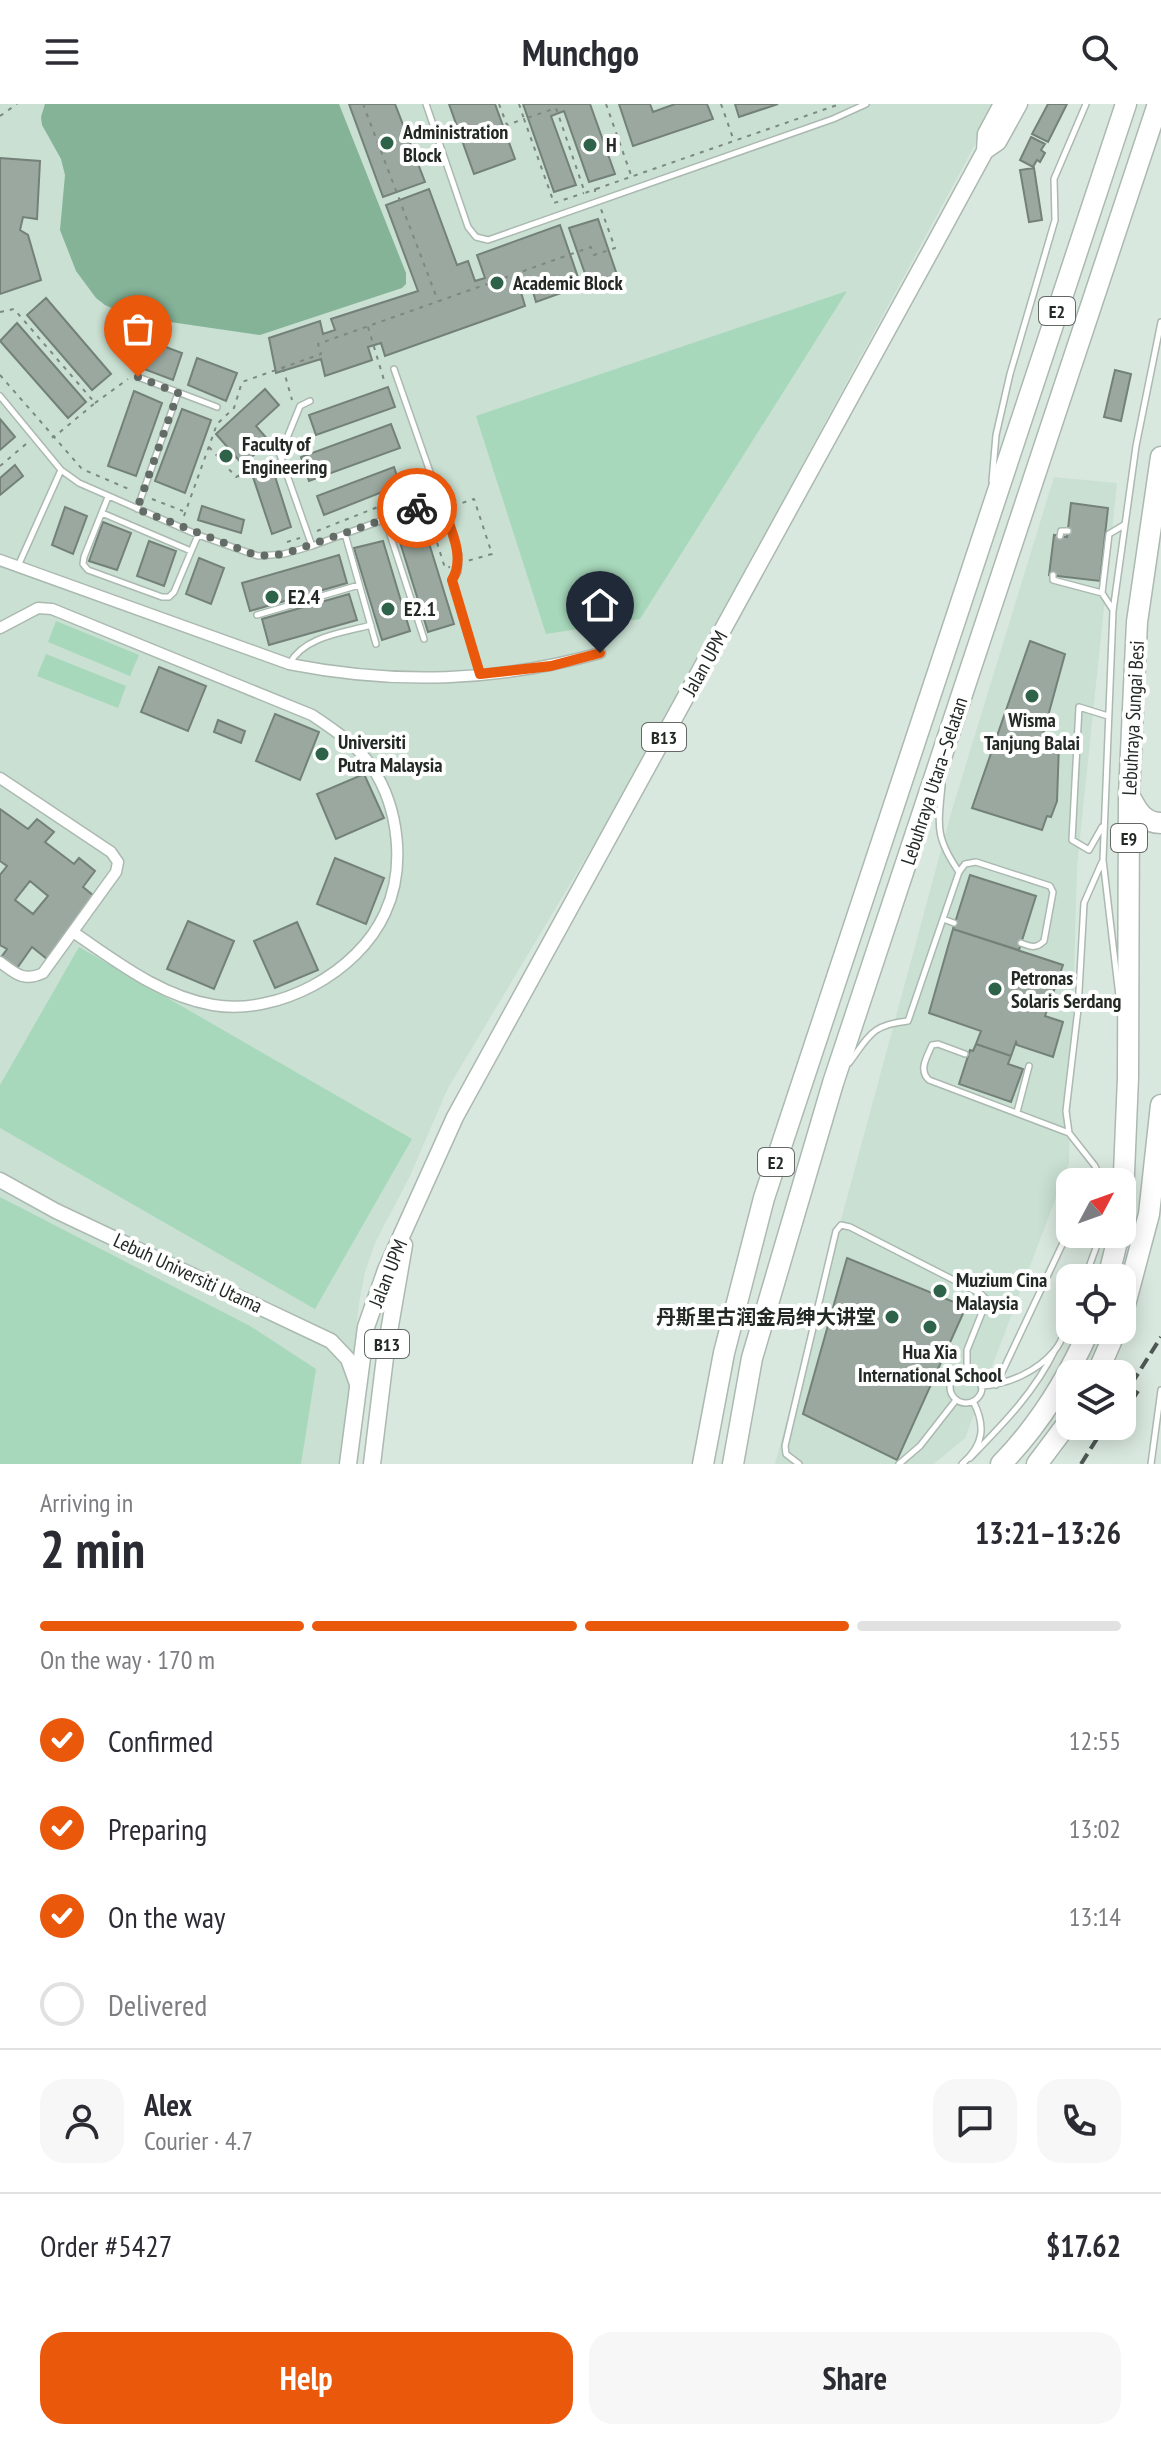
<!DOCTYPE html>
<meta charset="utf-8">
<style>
body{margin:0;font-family:"PT Sans Narrow","Noto Sans SC",sans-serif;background:#f7f7f7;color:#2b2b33;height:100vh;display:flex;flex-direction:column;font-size:30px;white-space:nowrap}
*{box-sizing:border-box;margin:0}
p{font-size:26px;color:#7c7c81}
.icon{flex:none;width:44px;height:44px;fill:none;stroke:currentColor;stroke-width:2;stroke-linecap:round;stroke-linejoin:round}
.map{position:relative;height:1360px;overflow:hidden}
.details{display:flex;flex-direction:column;background:#fff;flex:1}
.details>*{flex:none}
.needle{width:52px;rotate:49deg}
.buttons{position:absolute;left:1056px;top:1064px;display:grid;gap:16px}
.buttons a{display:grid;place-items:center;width:80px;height:80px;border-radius:16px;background:#fff;box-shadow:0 4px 20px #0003;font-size:40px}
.pin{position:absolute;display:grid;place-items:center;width:68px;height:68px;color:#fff;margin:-82px -34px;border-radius:50% 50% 50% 0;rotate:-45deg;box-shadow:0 0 8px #0007}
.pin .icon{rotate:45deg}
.courier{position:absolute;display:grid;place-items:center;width:80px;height:80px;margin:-40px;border:6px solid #ea580c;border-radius:50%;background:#fff;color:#222;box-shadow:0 2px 10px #0007}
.head em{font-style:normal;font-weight:600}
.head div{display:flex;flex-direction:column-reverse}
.head{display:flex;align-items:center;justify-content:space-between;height:136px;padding:0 40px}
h1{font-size:52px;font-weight:600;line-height:60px}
.bar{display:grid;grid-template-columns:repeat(4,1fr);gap:12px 8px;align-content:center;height:96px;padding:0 40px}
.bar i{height:10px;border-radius:6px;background:#e1e1e2}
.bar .current{background:#ea580c}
.bar p{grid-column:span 4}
.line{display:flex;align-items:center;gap:20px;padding:0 40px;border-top:2px solid #e1e1e2}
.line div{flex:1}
.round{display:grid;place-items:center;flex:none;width:84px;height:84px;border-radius:24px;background:#f7f7f7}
ol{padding:0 40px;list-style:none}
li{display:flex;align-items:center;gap:24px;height:88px}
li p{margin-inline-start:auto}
li .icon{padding:8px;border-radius:50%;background:#ea580c;color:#fff;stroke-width:4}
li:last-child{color:#7c7c81}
li i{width:44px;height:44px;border:4px solid #e1e1e2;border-radius:50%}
.cta{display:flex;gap:16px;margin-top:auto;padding:16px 40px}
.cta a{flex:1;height:92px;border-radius:24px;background:#ea580c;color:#fff;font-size:32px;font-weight:600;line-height:92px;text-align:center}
.cta a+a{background:#f7f7f7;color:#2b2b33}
header{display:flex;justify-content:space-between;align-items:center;height:104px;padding:0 40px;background:#fff;font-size:36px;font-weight:600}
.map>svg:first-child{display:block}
.built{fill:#c9e0d2}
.green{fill:#a7d8bb}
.water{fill:#84b398}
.building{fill:#9aa89f;stroke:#748179;stroke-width:2;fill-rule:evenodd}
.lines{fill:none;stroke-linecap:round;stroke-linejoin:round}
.lane-casing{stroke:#abb9b1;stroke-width:8}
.street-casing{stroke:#abb9b1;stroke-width:13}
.secondary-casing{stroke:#abb9b1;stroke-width:17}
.primary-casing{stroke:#abb9b1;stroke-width:19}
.highway-casing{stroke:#abb9b1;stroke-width:23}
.path{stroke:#7d8881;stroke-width:2;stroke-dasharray:4 6;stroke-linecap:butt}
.lane{stroke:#fff;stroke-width:5}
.street{stroke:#fff;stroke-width:10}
.secondary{stroke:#fff;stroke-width:14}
.primary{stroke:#fff;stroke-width:16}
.highway{stroke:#fff;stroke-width:20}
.rail{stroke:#4f5752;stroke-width:4;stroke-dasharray:12 6;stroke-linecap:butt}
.done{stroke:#636c66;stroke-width:8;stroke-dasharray:0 14.4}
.route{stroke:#ea580c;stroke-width:10}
.poi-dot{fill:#2f6349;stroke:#fff;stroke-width:3}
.labels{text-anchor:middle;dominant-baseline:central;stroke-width:8;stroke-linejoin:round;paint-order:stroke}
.shield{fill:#fff;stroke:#656966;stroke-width:2}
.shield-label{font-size:18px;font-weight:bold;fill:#232925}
.poi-label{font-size:20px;font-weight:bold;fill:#232925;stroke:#fff;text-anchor:start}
.street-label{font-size:20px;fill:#232925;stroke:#fff}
</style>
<header><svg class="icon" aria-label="menu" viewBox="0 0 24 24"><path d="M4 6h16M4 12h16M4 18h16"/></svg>Munchgo<svg class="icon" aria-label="search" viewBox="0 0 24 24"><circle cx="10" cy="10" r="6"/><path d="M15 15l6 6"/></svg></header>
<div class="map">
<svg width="1161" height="1360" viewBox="0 0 1161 1360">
<rect width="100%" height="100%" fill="#d9e8df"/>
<!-- built -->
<path class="built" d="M0,0H997L694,561L594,740L448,984L410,1072L375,1139L365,1168L359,1199L342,1360H0Z
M1054,373L1117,379L1077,762L1069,1059L965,1334L934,1360H775L951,709Z"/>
<!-- green -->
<path class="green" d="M847,187L640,515L546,530L476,312Z
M56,517L139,551L130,572L48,538Z
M46,550L126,582L118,604L37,572Z
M79,843L412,1035L315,1205L0,1024V981Z
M0,1093L250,1222L316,1265L301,1360H0Z"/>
<!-- water -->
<path class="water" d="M45,0H339L406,169V180L402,184L260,231L129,212L105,201L96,194L76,167L60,126L65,71L61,55L42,21L41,13Z"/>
<!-- building -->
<path class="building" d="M349,0H395L425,78L383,93Z
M449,0H495L515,55L474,70Z
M523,0H590L615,70L589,78L564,7L551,12L576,81L554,88Z
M619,0H650L653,8L675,0H707L713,15L633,42Z
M735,0H778L739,13Z
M1048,0H1067L1048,38L1032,30Z
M1031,33L1045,40L1041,46L1045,49L1040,58L1037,56L1033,63L1020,56Z
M0,54L40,57L37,115L23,113L20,126L28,131L41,176L0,190Z
M1034,64L1042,116L1029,118L1020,66Z
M429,85L457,161L468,157L475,177L485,174L477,151L560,121L581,182L536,198L531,181L520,185L525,202L385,252L381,239L368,243L372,256L325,272L321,255L276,269L269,234L320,217L323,230L335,226L331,215L418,187L386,101Z
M598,115L617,171L589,181L569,124Z
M46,194L111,270L92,286L27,211Z
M17,219L86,298L68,314L0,237Z
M139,233L182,249L173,276L136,262L138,256L132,254Z
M197,254L237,269L226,297L188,281Z
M1115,266L1131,270L1121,317L1104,313Z
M388,283L395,303L316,331L309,311Z
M265,285L279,301L256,322L269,337L243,361L216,330Z
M134,287L162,299L136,372L108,362Z
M182,305L211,316L185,389L155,377Z
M0,315L15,333L0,346Z
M391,320L400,344L309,377L301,353Z
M15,361L23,372L0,391V374Z
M394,363L400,381L324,411L317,392Z
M273,366L291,423L272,430L253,373Z
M1071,399L1108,404L1100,477L1049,471L1054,431L1067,433Z
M202,402L244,416L241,429L198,416Z
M65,403L87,412L73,450L52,441Z
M103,418L131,429L117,466L89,457Z
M424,423L454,520L428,528L398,432Z
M149,437L176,447L164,482L137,472Z
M383,437L410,527L382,536L354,444Z
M339,451L347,479L250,507L242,479Z
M199,454L224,464L211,500L186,490Z
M349,490L357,516L269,541L262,515Z
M1030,537L1065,550L1042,634L1059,640L1057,697L1051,713L1047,712L1042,726L972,704Z
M159,563L206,582L188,627L141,608Z
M275,610L319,628L300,676L256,657Z
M218,616L245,627L241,639L214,628Z
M364,670L384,714L336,735L317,690Z
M0,705L28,725L37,715L54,728L45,738L74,760L79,754L95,767L83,783L94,792L47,855L32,843L15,867L0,855L7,845L0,841V771L7,762L0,757ZM30,777L48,792L33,810L15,796Z
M335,754L384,774L366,820L317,800Z
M970,771L1036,792L1019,846L953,825Z
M188,817L234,837L214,885L167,865Z
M297,818L318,866L275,884L254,837Z
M953,825L1063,861L1045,912L1063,918L1053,953L1017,941L1016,938L1011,952L976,940L981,927L929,909Z
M976,940L1011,952L1008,960L1023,965L1011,998L959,980L970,946L973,947Z
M847,1154L966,1203L897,1356L803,1310Z"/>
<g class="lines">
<!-- lane casing -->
<g class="lane-casing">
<path id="lane" d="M426,0L468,123L476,133L488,136L833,15L866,0
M394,265L459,451L458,468L452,476L480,570
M138,273L217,303
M0,292L61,366L79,379L198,431L258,452L284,450L312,442L440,395
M310,297L300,302L280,351L312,442
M992,377L996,331L1010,270L1055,116L1054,75L1086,0
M108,393L84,453L83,460L88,466L162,493H169L174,488L198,431
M137,405L178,289
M102,409L191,447
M385,415L424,535
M345,430L376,540
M1060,432L1061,427H1068
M18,462L61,366
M1053,471V476L1102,489
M1113,506L1102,489L1109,430L1124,421
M257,511L359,481
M290,559C305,532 343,529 371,521
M942,681C938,723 935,733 959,768
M1102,723L1089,746L1072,736L1079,603L1108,612
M1102,758L1084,799L1078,905L1066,1007L1069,1029L1095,1062L1102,1078
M943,815L954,819
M1119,892L1103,756L1113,507L1136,342L1161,218
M965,950L938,940L932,941C927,953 918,966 929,976L1069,1029
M849,959C870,931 871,921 908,917L959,768L965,760L976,758L1050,782L1053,788L1044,837C1036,845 1031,843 1021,839
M1017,1008L1029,962
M1085,1174L1101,1130
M950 1283a16 16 0 1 1 32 0a16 16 0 1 1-32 0Z
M996,1281L1070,1124
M981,1282C1008,1281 1038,1267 1055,1246C1062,1238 1065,1226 1070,1216
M970,1354C1003,1320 1034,1289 1055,1246
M799,1360L786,1350L785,1342L836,1127L841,1121L850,1123L981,1190L987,1196L967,1246V1268
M899,1360L920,1342L956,1296
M962,1360C984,1341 986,1322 973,1297
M1151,1360L1161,1286"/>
</g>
<!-- street casing -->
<g class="street-casing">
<path id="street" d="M0,456L289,560C396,581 496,578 600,549
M0,524L38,504L52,505L312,611C333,625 357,641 372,663C399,704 406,764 385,809C358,869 277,912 213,901C160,892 116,857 73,828
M0,674L111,748L118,758L116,768L43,869C24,878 16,870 0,858"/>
</g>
<!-- secondary casing -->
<g class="secondary-casing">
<path id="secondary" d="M0,1076L56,1107L331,1237L348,1255L357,1280"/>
</g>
<!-- primary casing -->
<g class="primary-casing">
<path id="primary" d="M985,47L998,38L1019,0
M348,1360L366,1223L386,1166L455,1013L929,150L985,47L986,30L1002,0
M372,1360L386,1245L404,1141"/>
</g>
<!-- highway casing -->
<g class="highway-casing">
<path id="highway" d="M1129,691C1137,706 1143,719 1161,719
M1122,1117L1128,973L1129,691L1137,518L1161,353
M1108,1174L1119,1130
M1122,1212L1149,1110L1161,1001
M1097,1270L1116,1226
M703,1360L724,1249L764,1094L1126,0
M733,1360L752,1254L833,979L1158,0
M1001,1360C1039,1321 1067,1276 1089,1226
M1037,1360L1070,1316"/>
</g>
<!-- path -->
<path class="path" d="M363,0L438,197
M499,0L507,21L524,15L554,99L584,89
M519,0L524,15L556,4L585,89L595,85V88
M606,0L631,71
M721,0L734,37
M0,12L17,0
M596,85L840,0
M0,208L14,205L95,299L54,333L47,334
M368,223L384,276L387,275
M283,264L292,296
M0,271L82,365L131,386
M95,299L128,275
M209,343L236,373L274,356
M0,362L26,340
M152,395L183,407
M453,402L474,395L492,450L467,457
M428,410L445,464L450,463
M184,412L217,320L234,304L242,278L321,250L318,240L591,143L594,151L615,144L601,105
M317,427L426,384
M287,438L300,434"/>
<!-- lane -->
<use href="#lane" class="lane"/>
<!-- street -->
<use href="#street" class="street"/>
<!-- secondary -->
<use href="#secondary" class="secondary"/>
<!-- primary -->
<use href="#primary" class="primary"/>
<!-- highway -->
<use href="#highway" class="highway"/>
<!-- rail -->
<path class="rail" d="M1122,1295L1161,1233
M1122,1312L1138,1287
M1081,1360L1105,1322"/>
</g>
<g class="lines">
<!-- done -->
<path class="done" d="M138,273L178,289L137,405L258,452L284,450L417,404"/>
<!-- route -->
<path class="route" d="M417,404L440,395C448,420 467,452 452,476L480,570L551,562L600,549"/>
</g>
<!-- markers -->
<g class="poi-dot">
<circle cx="387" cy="39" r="8"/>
<circle cx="590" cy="41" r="8"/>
<circle cx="497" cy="179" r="8"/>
<circle cx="226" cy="352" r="8"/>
<circle cx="272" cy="493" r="8"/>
<circle cx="388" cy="505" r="8"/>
<circle cx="1032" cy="592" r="8"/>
<circle cx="322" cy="650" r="8"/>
<circle cx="995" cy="885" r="8"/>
<circle cx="940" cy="1187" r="8"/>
<circle cx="892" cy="1213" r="8"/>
<circle cx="930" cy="1223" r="8"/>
</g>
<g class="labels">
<!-- shield labels -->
<g class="shield">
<rect x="1039" y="193" width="36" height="28" rx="6"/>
<rect x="642" y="619" width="44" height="28" rx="6"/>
<rect x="1111" y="720" width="36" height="28" rx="6"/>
<rect x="758" y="1044" width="36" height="28" rx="6"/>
<rect x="365" y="1226" width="44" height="28" rx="6"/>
</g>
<g class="shield-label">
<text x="1057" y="207">E2</text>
<text x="664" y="633">B13</text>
<text x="1129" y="734">E9</text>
<text x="776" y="1058">E2</text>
<text x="387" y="1240">B13</text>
</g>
<!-- poi labels -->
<g class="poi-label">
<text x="403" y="28">Administration<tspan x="403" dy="23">Block</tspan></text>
<text x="606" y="41">H</text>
<text x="513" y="179">Academic Block</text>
<text x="242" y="340">Faculty of<tspan x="242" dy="23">Engineering</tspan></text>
<text x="288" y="493">E2.4</text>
<text x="404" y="505">E2.1</text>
<text x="1032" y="616" text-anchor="middle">Wisma<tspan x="1032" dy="23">Tanjung Balai</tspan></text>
<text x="338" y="638">Universiti<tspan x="338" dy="23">Putra Malaysia</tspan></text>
<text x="1011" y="874">Petronas<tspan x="1011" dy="23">Solaris Serdang</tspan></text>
<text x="956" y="1176">Muzium Cina<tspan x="956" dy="23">Malaysia</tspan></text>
<text x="876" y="1213" text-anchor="end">丹斯里古润金局绅大讲堂</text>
<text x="930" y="1248" text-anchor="middle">Hua Xia<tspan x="930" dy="23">International School</tspan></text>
</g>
<!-- street labels -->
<g class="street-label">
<text transform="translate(705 559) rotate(-61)">Jalan UPM</text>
<text transform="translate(1133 614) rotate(-87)">Lebuhraya Sungai Besi</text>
<text transform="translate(934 677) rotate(-72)">Lebuhraya Utara–Selatan</text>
<text transform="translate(188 1169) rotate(25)">Lebuh Universiti Utama</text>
<text transform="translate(388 1169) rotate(-68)">Jalan UPM</text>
</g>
</g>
</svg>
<div class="buttons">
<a><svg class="needle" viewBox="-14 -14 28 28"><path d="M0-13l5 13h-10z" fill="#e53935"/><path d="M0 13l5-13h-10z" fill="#7c7c81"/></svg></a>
<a><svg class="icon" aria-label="locate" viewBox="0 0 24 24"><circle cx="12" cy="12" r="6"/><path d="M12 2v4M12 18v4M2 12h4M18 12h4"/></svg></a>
<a><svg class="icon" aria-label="layers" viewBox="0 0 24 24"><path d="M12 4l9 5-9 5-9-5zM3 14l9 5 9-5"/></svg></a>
</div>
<div class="pin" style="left:138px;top:273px;background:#ea580c"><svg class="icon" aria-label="bag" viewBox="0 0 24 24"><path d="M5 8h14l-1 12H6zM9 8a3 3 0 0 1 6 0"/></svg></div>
<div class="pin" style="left:600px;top:549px;background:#1f2937"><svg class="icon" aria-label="home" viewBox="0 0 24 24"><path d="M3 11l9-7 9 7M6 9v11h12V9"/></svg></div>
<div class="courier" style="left:417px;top:404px"><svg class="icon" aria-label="bike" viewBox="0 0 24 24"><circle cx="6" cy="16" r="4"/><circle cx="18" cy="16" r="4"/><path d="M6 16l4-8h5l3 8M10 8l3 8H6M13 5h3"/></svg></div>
</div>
<section class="details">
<div class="head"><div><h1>2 min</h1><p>Arriving in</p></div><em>13:21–13:26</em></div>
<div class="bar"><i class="current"></i><i class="current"></i><i class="current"></i><i></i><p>On the way · 170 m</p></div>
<ol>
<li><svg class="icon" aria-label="check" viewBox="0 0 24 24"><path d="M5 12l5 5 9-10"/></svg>Confirmed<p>12:55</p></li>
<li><svg class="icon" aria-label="check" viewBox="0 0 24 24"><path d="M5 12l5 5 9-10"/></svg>Preparing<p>13:02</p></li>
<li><svg class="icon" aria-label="check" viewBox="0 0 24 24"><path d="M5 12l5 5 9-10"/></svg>On the way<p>13:14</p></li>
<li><i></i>Delivered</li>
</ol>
<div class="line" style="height:144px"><a class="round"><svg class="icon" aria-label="person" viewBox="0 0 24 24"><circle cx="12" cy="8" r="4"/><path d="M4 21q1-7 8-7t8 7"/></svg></a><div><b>Alex</b><p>Courier · 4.7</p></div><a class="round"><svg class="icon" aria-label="chat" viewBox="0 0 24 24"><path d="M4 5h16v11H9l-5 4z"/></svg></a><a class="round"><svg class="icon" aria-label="phone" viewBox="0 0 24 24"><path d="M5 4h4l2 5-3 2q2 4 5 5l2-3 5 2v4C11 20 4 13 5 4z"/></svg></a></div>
<div class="line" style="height:104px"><div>Order #5427</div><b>$17.62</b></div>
<div class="cta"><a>Help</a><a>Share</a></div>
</section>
